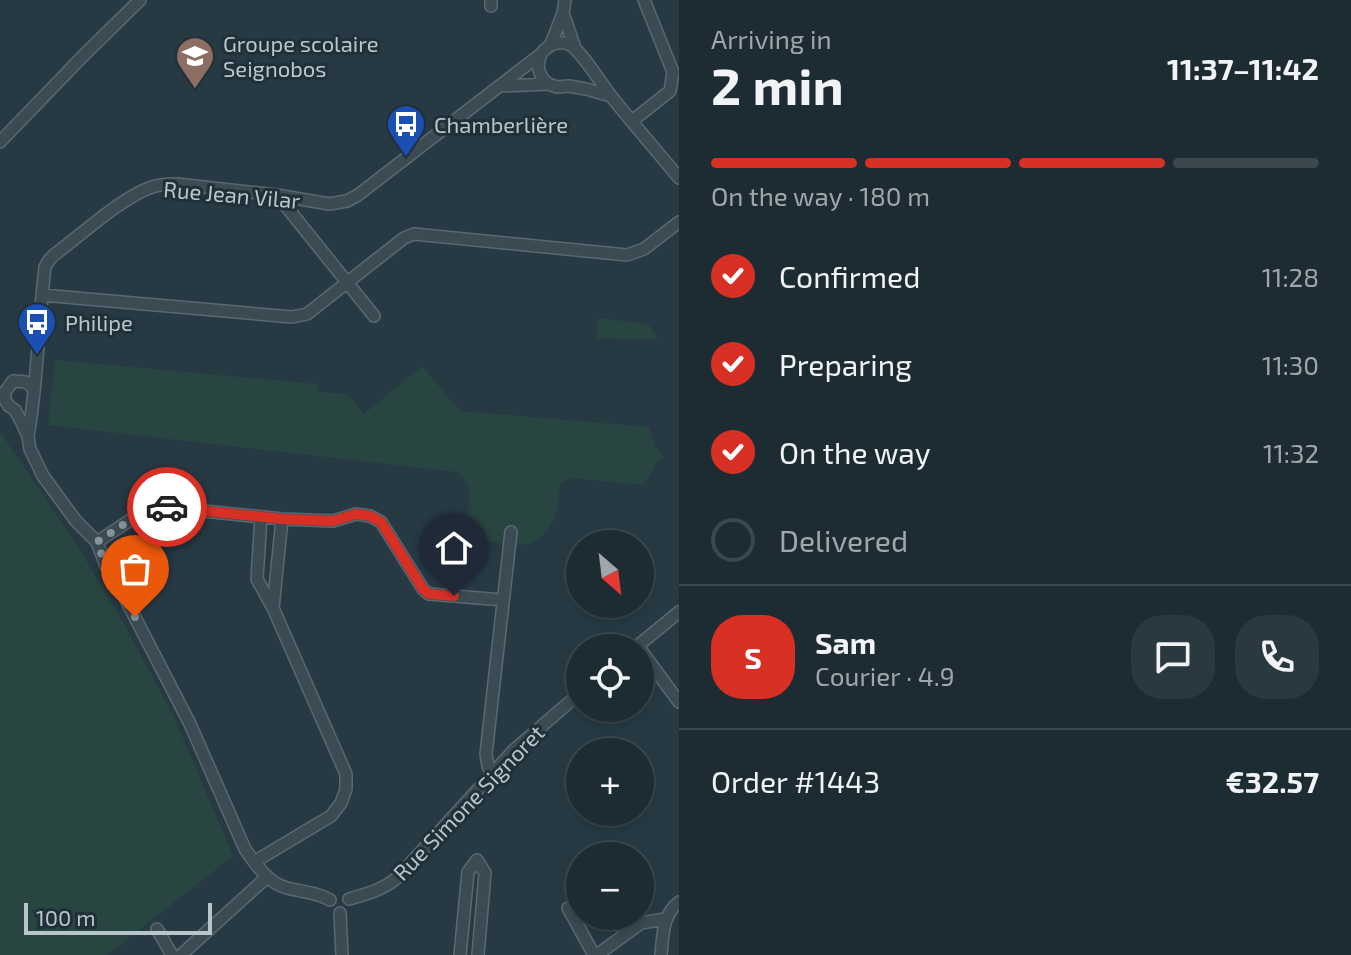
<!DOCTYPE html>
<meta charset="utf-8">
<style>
body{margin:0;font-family:"Exo 2",sans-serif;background:#2a383f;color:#f1f3f6;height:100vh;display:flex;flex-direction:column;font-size:30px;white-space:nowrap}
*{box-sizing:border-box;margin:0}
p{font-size:26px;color:#a0a7ac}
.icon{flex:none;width:44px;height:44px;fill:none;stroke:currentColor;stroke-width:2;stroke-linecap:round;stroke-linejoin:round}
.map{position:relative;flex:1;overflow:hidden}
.drawer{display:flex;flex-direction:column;background:#1d2c33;width:672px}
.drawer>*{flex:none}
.needle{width:52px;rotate:152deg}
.buttons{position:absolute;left:566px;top:530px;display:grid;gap:16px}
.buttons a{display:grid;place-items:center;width:88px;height:88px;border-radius:50%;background:#1d2c33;box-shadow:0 4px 12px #0003,0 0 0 2px #3b484e;font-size:40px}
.scale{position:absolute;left:24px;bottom:20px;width:188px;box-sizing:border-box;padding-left:8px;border:4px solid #b9c5cd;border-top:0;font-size:22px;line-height:28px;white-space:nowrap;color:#b9c5cd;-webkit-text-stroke:6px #203039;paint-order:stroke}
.pin{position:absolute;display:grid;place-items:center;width:68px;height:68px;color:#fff;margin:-82px -34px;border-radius:50% 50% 50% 0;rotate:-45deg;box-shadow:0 0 8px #0007}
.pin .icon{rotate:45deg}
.courier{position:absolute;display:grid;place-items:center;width:80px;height:80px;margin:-40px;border:6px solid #d93025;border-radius:50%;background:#fff;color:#222;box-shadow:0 2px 10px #0007}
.headline em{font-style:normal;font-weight:700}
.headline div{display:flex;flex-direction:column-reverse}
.headline{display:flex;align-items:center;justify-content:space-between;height:136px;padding:0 32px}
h1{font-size:52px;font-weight:700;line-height:60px}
.bar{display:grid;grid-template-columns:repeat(4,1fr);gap:12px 8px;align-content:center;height:96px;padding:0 32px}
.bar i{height:10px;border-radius:6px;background:#3b484e}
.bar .current{background:#d93025}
.bar p{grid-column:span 4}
.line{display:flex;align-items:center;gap:20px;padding:0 32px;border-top:2px solid #3b484e}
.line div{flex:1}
.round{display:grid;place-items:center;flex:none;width:84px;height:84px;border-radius:32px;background:#2a383f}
ol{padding:0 32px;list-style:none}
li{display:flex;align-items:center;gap:24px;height:88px}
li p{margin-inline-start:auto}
li .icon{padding:8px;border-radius:50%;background:#d93025;color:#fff;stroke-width:4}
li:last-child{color:#a0a7ac}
li i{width:44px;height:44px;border:4px solid #3b484e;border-radius:50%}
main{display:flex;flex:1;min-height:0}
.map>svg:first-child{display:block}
.green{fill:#294541}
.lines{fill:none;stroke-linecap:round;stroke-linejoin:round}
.street-casing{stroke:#5a6871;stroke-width:14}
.street{stroke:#3b4b53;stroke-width:11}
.done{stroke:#86949d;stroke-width:8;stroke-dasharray:0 14.4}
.route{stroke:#d93025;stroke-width:10}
.labels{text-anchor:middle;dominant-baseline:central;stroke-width:6;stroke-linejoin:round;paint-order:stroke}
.poi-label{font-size:22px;fill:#b9c5cd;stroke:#203039;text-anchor:start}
.street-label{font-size:22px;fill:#b9c5cd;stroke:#203039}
</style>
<main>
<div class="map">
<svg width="679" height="955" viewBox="0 0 679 955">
<rect width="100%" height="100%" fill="#273a44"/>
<!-- green -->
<path class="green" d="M598,318L648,324L658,339L596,338Z
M55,360L317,384L319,392L347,394L364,414L422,366L460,411L649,427L655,447L664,457L657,462L643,485L573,478L560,484C559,494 559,505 555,515C551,530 535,546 518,545C504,545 489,541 474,539L465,527C468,506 477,485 457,472L48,425Z
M0,432L73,539L121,618L174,717L233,856L107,955H0Z"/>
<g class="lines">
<!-- street casing -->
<g class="street-casing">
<path id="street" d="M491,6V0
M563,13L575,48
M551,44L563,13L565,0
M541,54C536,66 538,75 548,84
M499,86L548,84L557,87L569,86L586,89L611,96
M632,121L670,91L673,72L644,0
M0,142L83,56L140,0
M277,195L374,316
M42,295L292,317L307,314L404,238L414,234L627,255L644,249L679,222
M33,388L26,382L13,381L5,392V400L9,406L15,410L22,423L28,436L30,449L43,476L76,521L97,542L106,566L125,598L190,724L245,849C256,865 268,883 287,888C302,892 317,892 330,900
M28,436C38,381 38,325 45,267L49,260L54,255C81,235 122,197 152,187C160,184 169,184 177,184L277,195L329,204L347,201L358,195L541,54C547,46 557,40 568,44C580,48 602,85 611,96C633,124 657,151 679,178
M97,542L144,511L164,507L282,519L333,521L356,514L370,516L381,522L423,589L429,594L503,600
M273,608L282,519
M635,648L679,612
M640,649L679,702
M492,775L488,766L486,754L511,532
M254,862L331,816L341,803L346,789V774L273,608L257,579L261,517
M349,899C367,894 382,890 397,878L514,750L580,693
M568,908L594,955
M340,913L342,955
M157,929L172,955
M181,955L267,877
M460,955L468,872L477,860L485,873L478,955
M597,955L641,923L665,919
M661,955C663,936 662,915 679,902"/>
</g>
<!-- street -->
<use href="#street" class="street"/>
</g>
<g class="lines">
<!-- done -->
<path class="done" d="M135,617L106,566L97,542L144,511L167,507"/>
<!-- route -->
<path class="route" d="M167,507L282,519L333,521L356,514L370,516L381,522L423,589L429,594L454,596"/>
</g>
<!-- icons -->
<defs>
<g id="school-pin" transform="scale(2)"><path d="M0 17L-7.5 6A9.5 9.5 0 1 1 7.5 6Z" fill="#8d6e63" stroke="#203039"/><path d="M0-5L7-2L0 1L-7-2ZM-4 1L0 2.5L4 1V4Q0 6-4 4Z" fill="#fff"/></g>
<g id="bus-pin" transform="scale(2)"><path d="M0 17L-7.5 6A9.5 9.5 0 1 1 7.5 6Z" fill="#1a4fb4" stroke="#203039"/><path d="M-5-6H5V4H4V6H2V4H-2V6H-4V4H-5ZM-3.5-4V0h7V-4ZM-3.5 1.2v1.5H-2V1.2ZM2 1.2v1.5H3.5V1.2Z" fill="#fff"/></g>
</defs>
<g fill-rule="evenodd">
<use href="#school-pin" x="195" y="56"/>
<use href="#bus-pin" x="406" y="124"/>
<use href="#bus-pin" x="37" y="322"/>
</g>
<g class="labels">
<!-- poi labels -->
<g class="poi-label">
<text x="223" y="43">Groupe scolaire<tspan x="223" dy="25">Seignobos</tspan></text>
<text x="434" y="124">Chamberlière</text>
<text x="65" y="322">Philipe</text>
</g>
<!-- street labels -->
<g class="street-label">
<text transform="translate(232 194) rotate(5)">Rue Jean Vilar</text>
<text transform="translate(468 802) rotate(-46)">Rue Simone Signoret</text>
</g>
</g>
</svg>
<div class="buttons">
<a><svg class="needle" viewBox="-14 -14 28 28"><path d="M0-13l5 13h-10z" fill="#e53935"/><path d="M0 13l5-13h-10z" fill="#a0a7ac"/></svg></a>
<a><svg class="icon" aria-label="locate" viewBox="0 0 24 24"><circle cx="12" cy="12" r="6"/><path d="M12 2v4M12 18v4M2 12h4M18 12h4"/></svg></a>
<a>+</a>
<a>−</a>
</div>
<div class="scale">100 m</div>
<div class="pin" style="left:135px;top:617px;background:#ea580c"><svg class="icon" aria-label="bag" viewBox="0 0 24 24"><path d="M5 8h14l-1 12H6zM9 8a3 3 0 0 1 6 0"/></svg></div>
<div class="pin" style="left:454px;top:596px;background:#1f2937"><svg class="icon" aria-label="home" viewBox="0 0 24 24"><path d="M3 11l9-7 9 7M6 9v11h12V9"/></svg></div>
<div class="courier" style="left:167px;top:507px"><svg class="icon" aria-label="car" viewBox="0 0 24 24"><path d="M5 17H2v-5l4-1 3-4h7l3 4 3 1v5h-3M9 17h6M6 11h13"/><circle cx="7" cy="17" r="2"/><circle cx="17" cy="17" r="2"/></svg></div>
</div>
<section class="drawer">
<div class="headline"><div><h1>2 min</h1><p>Arriving in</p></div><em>11:37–11:42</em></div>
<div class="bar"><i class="current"></i><i class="current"></i><i class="current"></i><i></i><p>On the way · 180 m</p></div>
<ol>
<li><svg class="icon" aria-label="check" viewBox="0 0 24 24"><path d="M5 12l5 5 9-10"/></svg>Confirmed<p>11:28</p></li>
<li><svg class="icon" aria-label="check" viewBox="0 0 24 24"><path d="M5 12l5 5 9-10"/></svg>Preparing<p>11:30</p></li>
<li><svg class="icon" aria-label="check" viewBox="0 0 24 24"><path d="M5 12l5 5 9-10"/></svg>On the way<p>11:32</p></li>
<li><i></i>Delivered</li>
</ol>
<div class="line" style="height:144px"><b class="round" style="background:#d93025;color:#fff">S</b><div><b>Sam</b><p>Courier · 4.9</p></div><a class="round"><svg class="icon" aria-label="chat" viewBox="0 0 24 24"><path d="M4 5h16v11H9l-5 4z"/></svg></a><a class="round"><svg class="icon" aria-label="phone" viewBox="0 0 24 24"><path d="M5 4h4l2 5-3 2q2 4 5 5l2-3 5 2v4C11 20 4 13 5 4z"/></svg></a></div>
<div class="line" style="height:104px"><div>Order #1443</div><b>€32.57</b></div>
</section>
</main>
